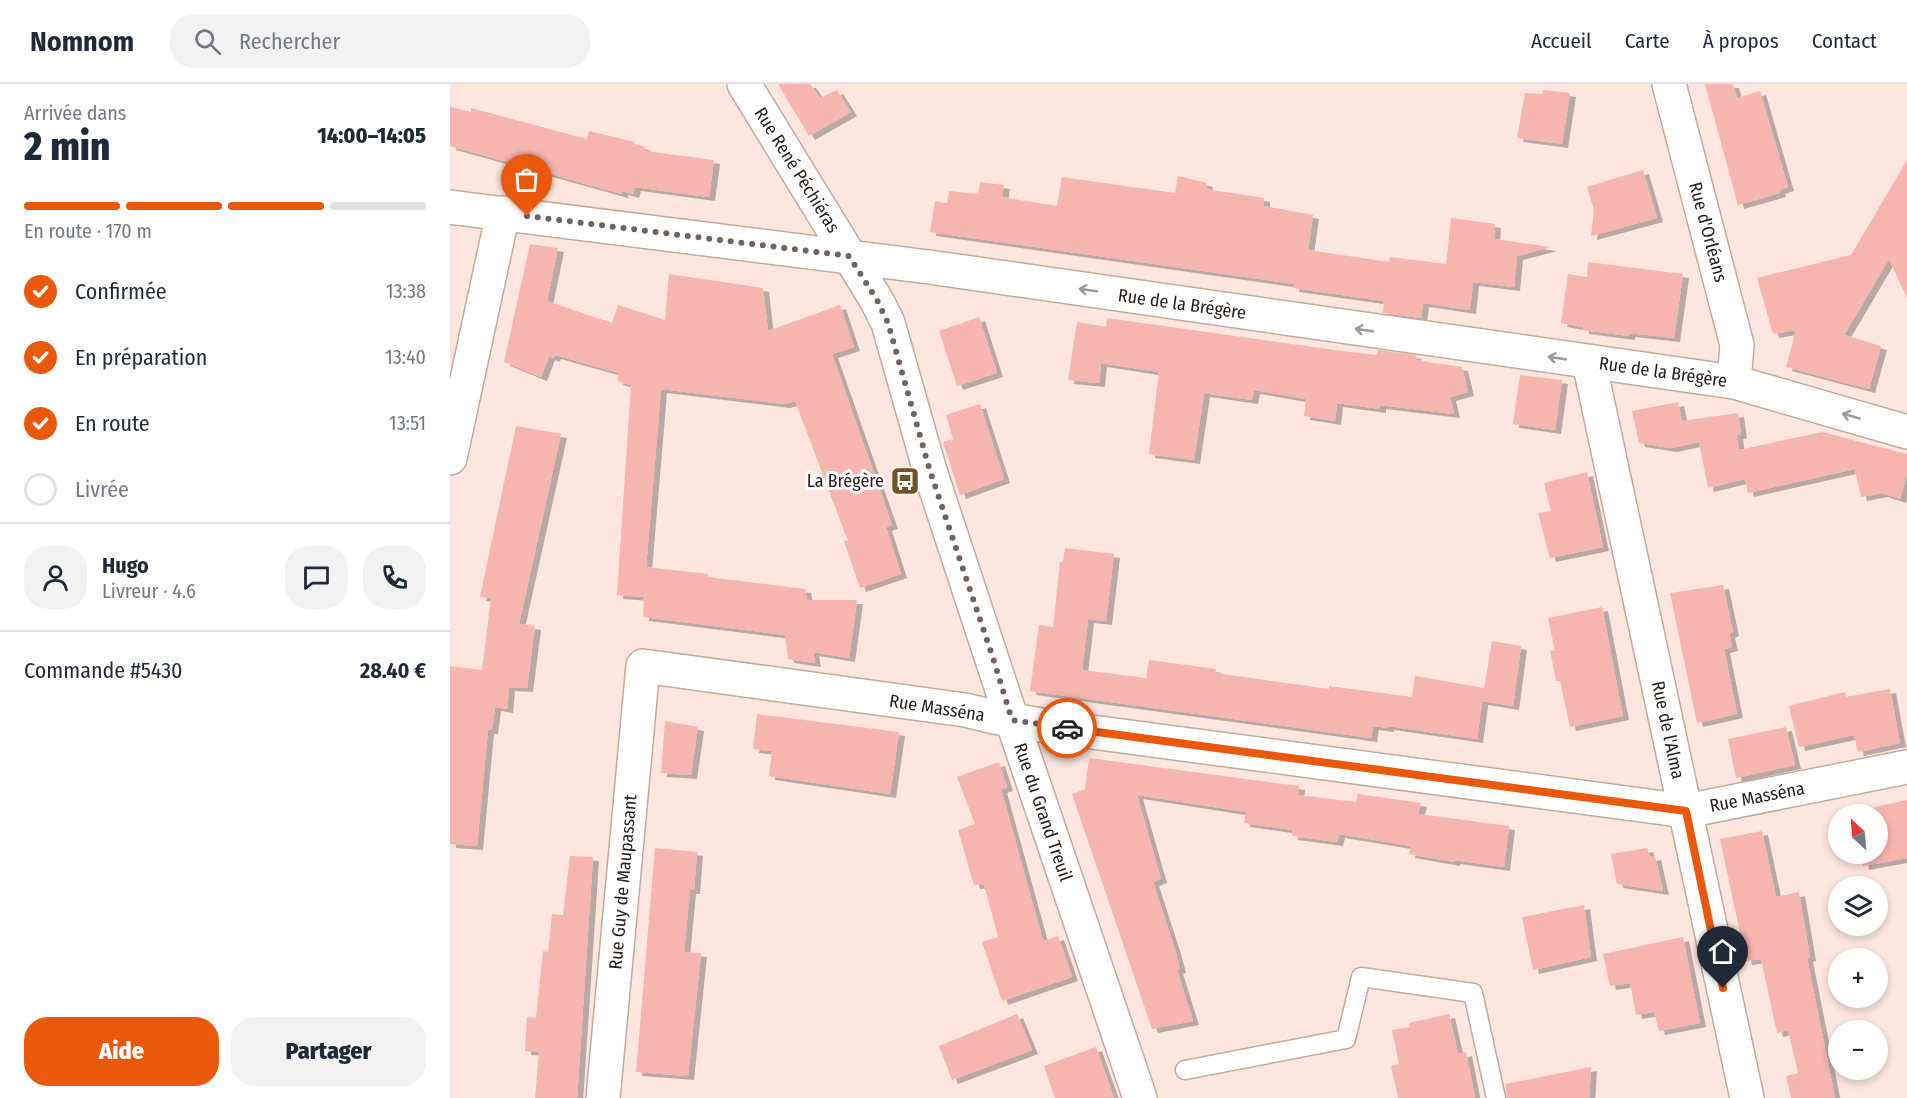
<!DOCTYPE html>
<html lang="fr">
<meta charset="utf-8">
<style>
body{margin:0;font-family:"Fira Sans Condensed",sans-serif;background:#f2f2f3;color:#1f2937;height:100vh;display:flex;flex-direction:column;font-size:22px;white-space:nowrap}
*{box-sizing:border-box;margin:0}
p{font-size:20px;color:#747a83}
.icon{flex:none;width:33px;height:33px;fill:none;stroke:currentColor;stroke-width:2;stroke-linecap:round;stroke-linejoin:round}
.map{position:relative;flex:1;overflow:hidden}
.drawer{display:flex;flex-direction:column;background:#fff;width:450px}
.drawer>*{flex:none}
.needle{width:39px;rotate:334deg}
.tools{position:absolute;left:1378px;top:720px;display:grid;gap:12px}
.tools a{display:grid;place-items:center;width:60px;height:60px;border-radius:50%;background:#fff;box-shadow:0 3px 9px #0003;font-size:30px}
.pin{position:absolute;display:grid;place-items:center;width:51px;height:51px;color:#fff;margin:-62px -26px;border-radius:50% 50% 50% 0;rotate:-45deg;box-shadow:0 0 6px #0007}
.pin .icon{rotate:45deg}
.courier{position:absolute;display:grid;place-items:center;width:60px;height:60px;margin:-30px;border:4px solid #ea580c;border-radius:50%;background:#fff;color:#222;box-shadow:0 2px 8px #0007}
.overview em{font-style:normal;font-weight:800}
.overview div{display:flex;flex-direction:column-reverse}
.overview{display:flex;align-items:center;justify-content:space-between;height:102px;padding:0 24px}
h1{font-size:39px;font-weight:800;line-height:45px}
.bar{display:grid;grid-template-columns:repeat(4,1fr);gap:9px 6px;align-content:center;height:72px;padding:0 24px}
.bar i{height:8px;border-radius:4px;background:#e0e1e3}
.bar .selected{background:#ea580c}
.bar p{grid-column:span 4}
.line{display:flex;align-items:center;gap:15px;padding:0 24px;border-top:2px solid #e0e1e3}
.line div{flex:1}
.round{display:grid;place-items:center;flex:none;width:63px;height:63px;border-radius:24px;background:#f2f2f3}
ol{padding:0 24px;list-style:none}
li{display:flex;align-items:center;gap:18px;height:66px}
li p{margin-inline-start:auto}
li .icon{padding:6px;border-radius:50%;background:#ea580c;color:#fff;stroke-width:4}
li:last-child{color:#747a83}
li i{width:33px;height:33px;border:3px solid #e0e1e3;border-radius:50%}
.primary-button{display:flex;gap:12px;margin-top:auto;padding:12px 24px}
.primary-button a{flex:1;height:69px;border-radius:24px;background:#ea580c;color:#fff;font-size:24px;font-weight:800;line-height:69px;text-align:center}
.primary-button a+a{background:#f2f2f3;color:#1f2937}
header{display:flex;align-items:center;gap:36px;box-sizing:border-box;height:84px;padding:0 30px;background:#fff;border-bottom:2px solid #e0e1e3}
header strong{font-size:28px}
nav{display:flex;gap:33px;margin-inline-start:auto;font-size:21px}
.search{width:420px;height:54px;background:#f2f2f3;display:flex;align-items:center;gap:15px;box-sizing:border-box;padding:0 21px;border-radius:24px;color:#747a83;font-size:22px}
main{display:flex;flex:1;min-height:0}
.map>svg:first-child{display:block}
.building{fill:#f7b5af;filter:url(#shadow)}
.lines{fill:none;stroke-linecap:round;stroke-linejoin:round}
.service-casing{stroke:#c3aa9f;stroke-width:21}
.minor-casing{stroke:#c3aa9f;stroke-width:36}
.service{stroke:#fff;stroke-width:18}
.minor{stroke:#fff;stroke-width:33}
.oneway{stroke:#9d9897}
.done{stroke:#70625c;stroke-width:6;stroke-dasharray:0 10.8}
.route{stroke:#ea580c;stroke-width:8}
.labels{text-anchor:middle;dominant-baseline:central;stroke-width:6;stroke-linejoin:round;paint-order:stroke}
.street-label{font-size:18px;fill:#251b17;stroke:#fff}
.poi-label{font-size:18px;fill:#251b17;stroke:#fff;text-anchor:end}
</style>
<header>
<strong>Nomnom</strong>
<div class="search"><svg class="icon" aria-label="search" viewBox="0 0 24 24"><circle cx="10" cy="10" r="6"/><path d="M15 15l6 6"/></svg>Rechercher</div>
<nav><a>Accueil</a><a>Carte</a><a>À propos</a><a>Contact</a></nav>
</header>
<main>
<section class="drawer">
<div class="overview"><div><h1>2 min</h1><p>Arrivée dans</p></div><em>14:00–14:05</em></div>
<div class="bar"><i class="selected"></i><i class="selected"></i><i class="selected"></i><i></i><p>En route · 170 m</p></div>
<ol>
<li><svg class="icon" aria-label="check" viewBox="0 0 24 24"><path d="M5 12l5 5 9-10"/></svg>Confirmée<p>13:38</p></li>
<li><svg class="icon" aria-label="check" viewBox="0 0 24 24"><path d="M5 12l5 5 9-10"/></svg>En préparation<p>13:40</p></li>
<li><svg class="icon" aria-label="check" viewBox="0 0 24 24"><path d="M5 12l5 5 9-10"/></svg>En route<p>13:51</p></li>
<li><i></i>Livrée</li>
</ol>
<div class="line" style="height:108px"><a class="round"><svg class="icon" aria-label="person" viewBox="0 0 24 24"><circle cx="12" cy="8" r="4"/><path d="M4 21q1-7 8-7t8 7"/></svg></a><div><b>Hugo</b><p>Livreur · 4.6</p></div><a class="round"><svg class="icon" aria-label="chat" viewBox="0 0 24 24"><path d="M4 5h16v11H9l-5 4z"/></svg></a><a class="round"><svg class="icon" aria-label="phone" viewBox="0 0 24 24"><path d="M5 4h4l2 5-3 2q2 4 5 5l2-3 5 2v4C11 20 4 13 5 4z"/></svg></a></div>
<div class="line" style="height:78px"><div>Commande #5430</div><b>28.40 €</b></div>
<div class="primary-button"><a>Aide</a><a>Partager</a></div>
</section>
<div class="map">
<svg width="1457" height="1014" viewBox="0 0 1457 1014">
<defs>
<filter id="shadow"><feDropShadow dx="6" dy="4" stdDeviation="0" flood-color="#0004"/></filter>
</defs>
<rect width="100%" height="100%" fill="#fce6dd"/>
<!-- building -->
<path class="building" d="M328,0H360L370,14L387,6L401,28L359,52Z
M1255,0H1283L1287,14L1310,7L1338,103L1329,106L1330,109L1288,121Z
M1093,6L1120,9L1112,60L1067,54L1075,9L1092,10Z
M0,23L21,28V24L137,55L139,47L185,58L184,60L195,63V67L264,76L259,113L185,103L183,110L172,107V110L0,62Z
M1457,76V214L1439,175L1394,251L1431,262L1419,305L1336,283L1346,246L1323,250L1307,194L1401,171Z
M1193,86L1207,134L1141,152L1144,126L1137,103Z
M728,92L757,99L756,105L814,114V122L863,131L858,166L939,178L940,173L996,180L1001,134L1045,140L1044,155L1101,163L1067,172L1064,203L1023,198L1020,226L973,219L971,234L933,229L934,217L843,204L844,200L480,148L485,117L497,119L499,107L528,110L530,98L554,101L552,113L607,122L612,93L725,109Z
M80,160L108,164L97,217L162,239L168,221L215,236L219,190L313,204L318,247L390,221L404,263L382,270L442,441L436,443L451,490L410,504L394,457H398L345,317L334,320L211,305L196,483L258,490V493L355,505L357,516H407L399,574L363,568L365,579L338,575L335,551L193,533L194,513L167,511L181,301L167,297L169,289L105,271L104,274L99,272L91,293L54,278Z
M1138,178L1233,190L1224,254L1179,249V252L1133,246V243L1111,239L1118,190L1137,193Z
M529,233L547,289L507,302L489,247Z
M657,234L885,266L927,271L928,266L966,271L965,276L1012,283L1018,308L1000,313L1004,330L930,321V325L887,319L885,337L854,332L856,315L804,306L802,316L754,309L744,376L699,370L709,288L651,279L649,299L618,296L627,238L656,243Z
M1070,291L1112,296L1105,346L1063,340Z
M1228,318L1232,337L1288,329L1291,350L1287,351L1289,366L1372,348L1457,370V390L1450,415L1432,409L1411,413L1405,385L1298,409L1295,395L1258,404L1249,358L1221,364L1189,359L1182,327Z
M530,320L554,395L510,411L493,358L503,355L496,331Z
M66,342L111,350L69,540L85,542L77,604L59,603L57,625L45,623L42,646H38L27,762L0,760V582L32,586L41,514L30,513Z
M1137,388L1153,463L1100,474L1088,429L1101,427L1094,399Z
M615,464L664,470L656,537L638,535L632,586L696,594L699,576L766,585L765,589L879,605V602L962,613L965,592L1034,604L1027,655L938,642V644L923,642L921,654L580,607L589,541L603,543L610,478H613Z
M1273,501L1283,548L1279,550L1282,563L1274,565L1287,630L1247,639L1220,509Z
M1152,523L1173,632L1120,643L1110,597H1106L1100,566L1105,567L1098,534Z
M1042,557L1071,562L1063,622L1032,617Z
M1440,605L1450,659L1408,668L1404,651L1349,663L1339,622L1395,608L1396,613Z
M307,630L449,648L440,710L319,692L322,667L303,665Z
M215,637L248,643L241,691L211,689Z
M1336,643L1345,681L1286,694L1278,655Z
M639,674L849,702L848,711L906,718L908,710L971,719L968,730L1059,742L1054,783L1004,776V778L959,770L961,762L889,750L887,758L842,752L843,746L794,739L796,728L687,711L711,795L703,798L725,866L730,885L727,886L743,937L702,945L622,710L635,705Z
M549,678L557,703L551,705L593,857L608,852L622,893L552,917L532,858L548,853L534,800L524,801L508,746L525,740L507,693Z
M1457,716V774L1413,782L1411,770H1428V730H1402V728Z
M1312,747L1326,813L1349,808L1360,873L1357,874L1385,1014H1341L1336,992L1348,989L1338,946L1327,949L1311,875L1296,877L1270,755Z
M205,764L247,768L244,806H240L234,868L251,869L238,992L186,988Z
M1197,764L1200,773L1205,772L1213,807L1167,800L1161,770Z
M120,772L143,773L127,1014H85L89,968L75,967L77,933L86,934L93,867L98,868L102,830L113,831Z
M1134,821L1141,873L1083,886L1072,833Z
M1233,853L1250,939L1209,947L1204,928L1186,931L1180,899L1160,902L1153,870Z
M567,930L582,966L502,996L489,962Z
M999,930L1008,970L1016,968L1025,1014H948L941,982L949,980L942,946L960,943L959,939Z
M646,963L664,1014H605L594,982Z
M1141,983L1139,1014H1057L1055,1000Z"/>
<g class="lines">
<!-- service casing -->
<g class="service-casing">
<path id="service" d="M735,986L896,955L911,893L1023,909L1046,1014"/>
</g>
<!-- minor casing -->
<g class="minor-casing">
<path id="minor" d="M294,0L427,217L438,239L480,387L562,636L690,1014
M1219,0L1287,261L1284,298
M0,123L479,183L1284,298L1457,348
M1139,278L1297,1014
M0,374L53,129
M153,1014L193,582L515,626L544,633L597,642L1236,727L1457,683"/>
</g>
<!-- service -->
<use href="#service" class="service"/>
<!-- minor -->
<use href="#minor" class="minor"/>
</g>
<!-- one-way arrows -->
<defs><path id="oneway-shaft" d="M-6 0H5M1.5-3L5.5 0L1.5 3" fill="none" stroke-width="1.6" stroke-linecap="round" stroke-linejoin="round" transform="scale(1.5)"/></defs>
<g class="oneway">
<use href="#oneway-shaft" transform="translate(638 206) rotate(-172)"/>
<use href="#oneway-shaft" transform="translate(914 246) rotate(-172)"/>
<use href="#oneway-shaft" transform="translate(1107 274) rotate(-172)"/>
<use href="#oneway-shaft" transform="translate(1401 332) rotate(-164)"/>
</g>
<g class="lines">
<!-- done -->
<path class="done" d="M77,132L399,172L427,216L438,239L480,387L543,574L562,636L617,644"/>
<!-- route -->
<path class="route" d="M617,644L1236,727L1273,904"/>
</g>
<!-- icons -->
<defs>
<g id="bus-square" transform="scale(1.5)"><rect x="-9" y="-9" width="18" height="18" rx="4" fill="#705226" stroke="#fff"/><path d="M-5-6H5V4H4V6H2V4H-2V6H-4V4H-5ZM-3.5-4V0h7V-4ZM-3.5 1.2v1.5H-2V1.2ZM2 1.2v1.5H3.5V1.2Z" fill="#fff"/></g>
</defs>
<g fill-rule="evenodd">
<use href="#bus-square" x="455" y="397"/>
</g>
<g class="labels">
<!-- street labels -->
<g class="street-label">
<text transform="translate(347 86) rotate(58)">Rue René Péchiéras</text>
<text transform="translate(1258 148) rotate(75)">Rue d'Orléans</text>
<text transform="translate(732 220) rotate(8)">Rue de la Brégère</text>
<text transform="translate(1213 288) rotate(8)">Rue de la Brégère</text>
<text transform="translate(487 624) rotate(9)">Rue Masséna</text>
<text transform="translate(1218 646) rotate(78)">Rue de l'Alma</text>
<text transform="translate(1307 713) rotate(-11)">Rue Masséna</text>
<text transform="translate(593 728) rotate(71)">Rue du Grand Treuil</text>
<text transform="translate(173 798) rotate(-85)">Rue Guy de Maupassant</text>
</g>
<!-- poi labels -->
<g class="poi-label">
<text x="434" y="397">La Brégère</text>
</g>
</g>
</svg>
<div class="tools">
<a><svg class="needle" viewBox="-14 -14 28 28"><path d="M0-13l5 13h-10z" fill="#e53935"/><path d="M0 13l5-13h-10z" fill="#747a83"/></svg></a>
<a><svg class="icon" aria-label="layers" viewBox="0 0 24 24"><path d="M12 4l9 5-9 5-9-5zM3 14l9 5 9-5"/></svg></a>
<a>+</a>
<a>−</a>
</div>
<div class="pin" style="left:77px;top:132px;background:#ea580c"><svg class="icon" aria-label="bag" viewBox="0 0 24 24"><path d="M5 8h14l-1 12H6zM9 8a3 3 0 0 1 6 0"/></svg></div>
<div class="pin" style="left:1273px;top:904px;background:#1f2937"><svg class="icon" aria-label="home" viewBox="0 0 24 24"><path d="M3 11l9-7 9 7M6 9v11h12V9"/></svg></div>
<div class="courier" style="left:617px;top:644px"><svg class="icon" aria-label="car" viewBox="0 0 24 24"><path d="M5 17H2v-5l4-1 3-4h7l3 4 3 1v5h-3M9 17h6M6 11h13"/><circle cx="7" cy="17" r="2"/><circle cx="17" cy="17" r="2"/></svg></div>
</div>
</main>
